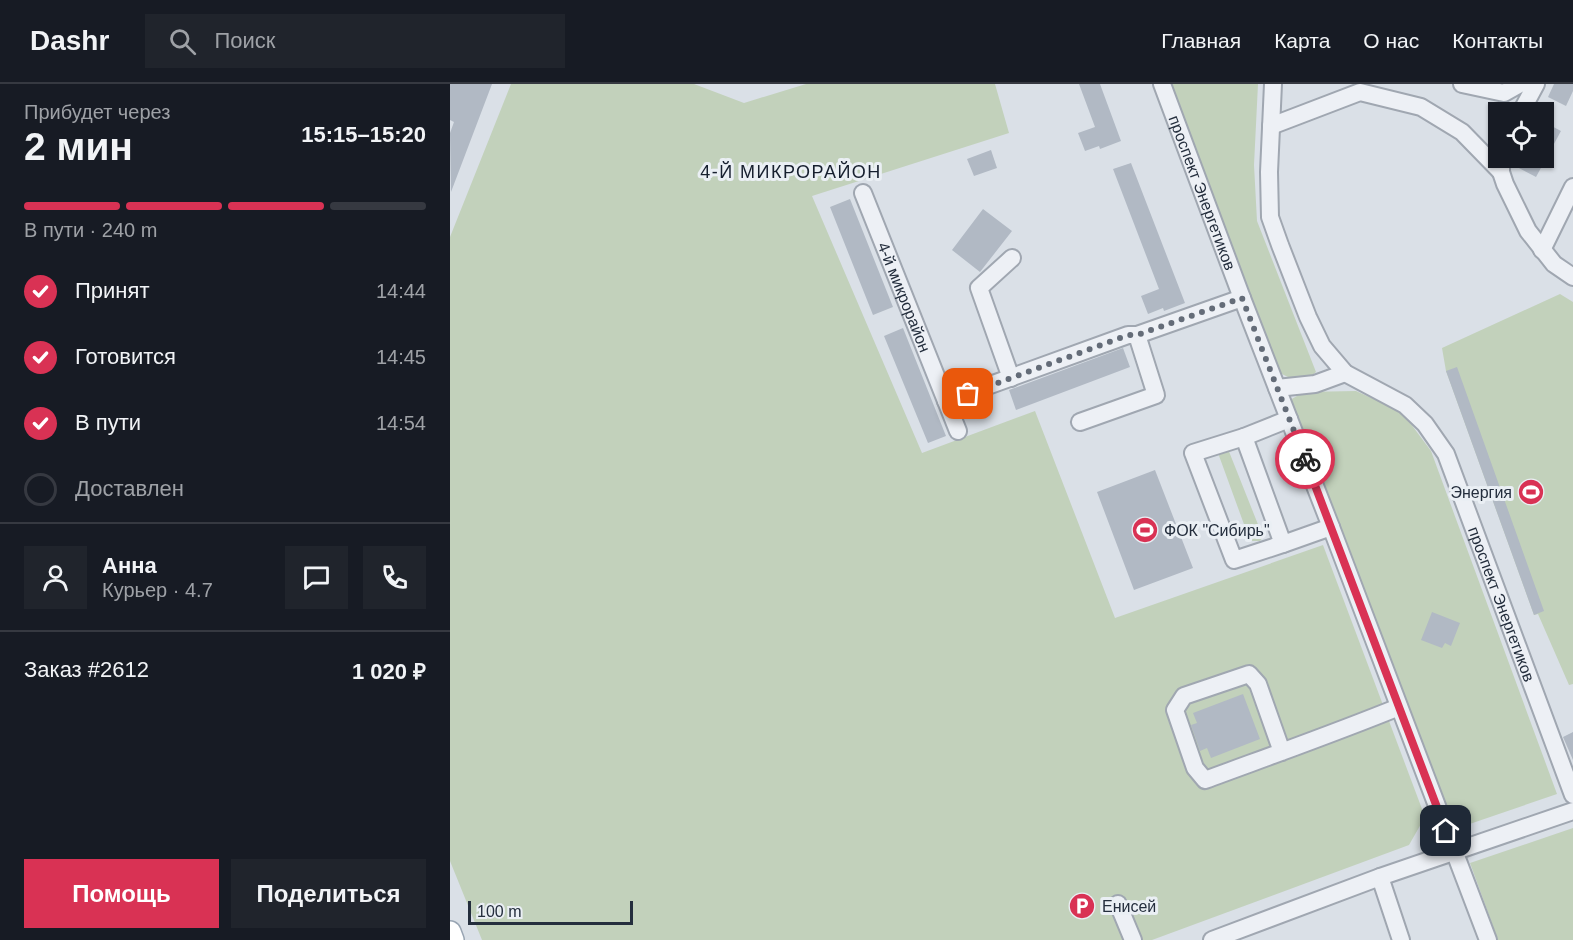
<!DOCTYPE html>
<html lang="ru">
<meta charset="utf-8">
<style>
body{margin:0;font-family:Arial,sans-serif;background:#20242c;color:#f1f3f6;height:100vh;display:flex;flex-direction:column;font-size:22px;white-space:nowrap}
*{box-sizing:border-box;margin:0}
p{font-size:20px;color:#9ea1a6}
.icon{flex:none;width:33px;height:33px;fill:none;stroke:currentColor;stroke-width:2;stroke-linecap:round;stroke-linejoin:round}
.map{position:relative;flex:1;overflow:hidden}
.drawer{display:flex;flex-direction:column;background:#171b24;width:450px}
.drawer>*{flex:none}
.fabs{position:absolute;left:1038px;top:18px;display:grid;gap:12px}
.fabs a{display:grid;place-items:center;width:66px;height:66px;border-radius:0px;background:#171b24;box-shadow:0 2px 4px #0004;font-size:30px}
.scale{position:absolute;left:18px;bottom:15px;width:165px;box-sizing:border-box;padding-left:6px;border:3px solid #242e3d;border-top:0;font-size:16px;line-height:21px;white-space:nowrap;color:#242e3d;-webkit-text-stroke:4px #eaeff4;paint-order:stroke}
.pin{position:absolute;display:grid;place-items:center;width:51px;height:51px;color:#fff;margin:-26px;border-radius:12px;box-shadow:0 3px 9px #0006}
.courier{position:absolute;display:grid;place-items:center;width:60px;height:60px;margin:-30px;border:4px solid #d93254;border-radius:50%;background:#fff;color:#222;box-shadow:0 2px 8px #0007}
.overview em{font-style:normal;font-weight:600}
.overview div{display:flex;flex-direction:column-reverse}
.overview{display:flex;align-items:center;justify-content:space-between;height:102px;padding:0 24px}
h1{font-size:39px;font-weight:600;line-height:45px}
.bar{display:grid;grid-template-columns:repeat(4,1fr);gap:9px 6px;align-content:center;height:72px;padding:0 24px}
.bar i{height:8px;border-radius:4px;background:#363941}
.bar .on{background:#d93254}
.bar p{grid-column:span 4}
.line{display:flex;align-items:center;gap:15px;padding:0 24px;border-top:2px solid #363941}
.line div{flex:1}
.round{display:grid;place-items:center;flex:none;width:63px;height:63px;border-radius:0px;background:#20242c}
ol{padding:0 24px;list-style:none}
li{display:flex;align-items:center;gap:18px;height:66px}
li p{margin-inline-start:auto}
li .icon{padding:6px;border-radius:50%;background:#d93254;color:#fff;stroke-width:4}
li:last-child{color:#9ea1a6}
li i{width:33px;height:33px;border:3px solid #363941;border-radius:50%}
.button{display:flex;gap:12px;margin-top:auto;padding:12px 24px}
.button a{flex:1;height:69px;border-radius:0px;background:#d93254;color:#fff;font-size:24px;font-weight:600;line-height:69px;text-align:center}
.button a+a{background:#20242c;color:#f1f3f6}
header{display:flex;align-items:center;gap:36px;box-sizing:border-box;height:84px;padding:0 30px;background:#171b24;border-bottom:2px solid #363941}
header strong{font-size:28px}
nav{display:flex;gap:33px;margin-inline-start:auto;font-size:21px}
.search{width:420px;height:54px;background:#20242c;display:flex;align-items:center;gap:15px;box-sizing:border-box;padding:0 21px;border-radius:0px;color:#9ea1a6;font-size:22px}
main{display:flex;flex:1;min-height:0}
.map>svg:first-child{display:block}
.green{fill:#c2d1bb}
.building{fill:#b1b9c4}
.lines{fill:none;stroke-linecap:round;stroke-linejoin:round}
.minor-casing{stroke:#a0a7b1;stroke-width:20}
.major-casing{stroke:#99a5b3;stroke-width:24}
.minor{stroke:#edf0f5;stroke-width:16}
.major{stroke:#fff;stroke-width:21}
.done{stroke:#646c78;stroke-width:6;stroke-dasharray:0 10.8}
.route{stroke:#d93254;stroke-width:8}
.labels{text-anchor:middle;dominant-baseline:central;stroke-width:6;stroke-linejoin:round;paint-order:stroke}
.street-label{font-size:16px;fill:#242e3d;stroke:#eaeff4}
.poi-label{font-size:16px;fill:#242e3d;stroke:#eaeff4;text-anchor:start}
.neighbourhood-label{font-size:18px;letter-spacing:1.5px;fill:#161f2e;stroke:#eaeff4}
</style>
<header>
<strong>Dashr</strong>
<div class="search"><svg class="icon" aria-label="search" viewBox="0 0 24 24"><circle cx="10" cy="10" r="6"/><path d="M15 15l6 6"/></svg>Поиск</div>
<nav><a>Главная</a><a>Карта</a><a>О нас</a><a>Контакты</a></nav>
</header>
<main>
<section class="drawer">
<div class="overview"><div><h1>2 мин</h1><p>Прибудет через</p></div><em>15:15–15:20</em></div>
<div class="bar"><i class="on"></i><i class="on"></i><i class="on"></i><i></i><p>В пути · 240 m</p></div>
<ol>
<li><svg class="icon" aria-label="check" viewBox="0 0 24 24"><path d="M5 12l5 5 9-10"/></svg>Принят<p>14:44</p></li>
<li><svg class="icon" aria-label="check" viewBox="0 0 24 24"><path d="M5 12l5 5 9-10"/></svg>Готовится<p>14:45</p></li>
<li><svg class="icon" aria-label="check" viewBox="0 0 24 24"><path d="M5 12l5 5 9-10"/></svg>В пути<p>14:54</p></li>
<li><i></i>Доставлен</li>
</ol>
<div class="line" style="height:108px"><a class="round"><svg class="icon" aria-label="person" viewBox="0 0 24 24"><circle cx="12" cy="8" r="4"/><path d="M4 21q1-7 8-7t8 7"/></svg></a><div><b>Анна</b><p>Курьер · 4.7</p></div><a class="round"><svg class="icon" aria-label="chat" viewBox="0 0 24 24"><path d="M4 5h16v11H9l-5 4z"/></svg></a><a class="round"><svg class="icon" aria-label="phone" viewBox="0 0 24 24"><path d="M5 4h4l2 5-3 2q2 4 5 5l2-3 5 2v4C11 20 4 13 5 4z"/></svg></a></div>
<div class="line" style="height:78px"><div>Заказ #2612</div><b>1 020 ₽</b></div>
<div class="button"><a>Помощь</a><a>Поделиться</a></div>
</section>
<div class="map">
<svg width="1123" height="856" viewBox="0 0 1123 856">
<rect width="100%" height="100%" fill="#dae0e7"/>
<!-- green -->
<path class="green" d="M61,0H244L294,19L356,0H545L559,49L362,112L472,369L585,327L665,534L873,461L975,733L959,761L702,856H32L0,777V153Z
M717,0H808L804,81L807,137L866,288L859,294L838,293L828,288Z
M1110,210L1123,218V600L1119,601L1088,530L1084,531L996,287L992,264Z
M906,307L952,328L981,367L1107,710L1005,745L840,316L854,308Z
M778,365L813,453L810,457H802L799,454L768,369Z
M1123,744V856H1048L1020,779Z"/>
<!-- building -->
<path class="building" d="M0,0H42L1,108L0,49L4,38L0,36Z
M629,0H650L671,57L650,65L649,62L635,67L628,49L645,43Z
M1104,0H1123V7L1116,22L1098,13Z
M1094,38L1111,47L1086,93L1067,83L1071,74H1094Z
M541,66L547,84L524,92L517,75Z
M681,79L735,219L714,227L713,224L698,230L691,212L709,205L663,85Z
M400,115L443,223L423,231L380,123Z
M533,125L562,147L530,188L502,166Z
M453,244L496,352L478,359L434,252Z
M673,264L680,283L566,326L559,306Z
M1007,283L1094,527L1084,531L996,287Z
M705,386L743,484L684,506L647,408Z
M982,528L1010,539L1001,562L995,559L992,564L971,556Z
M793,610L810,655L761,674L757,664L750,667L741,641L747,639L743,629Z
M1123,648V676L1113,653Z"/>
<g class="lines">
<!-- minor casing -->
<g class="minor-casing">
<g id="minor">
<path id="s1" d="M712,0L792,214L881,443L1038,856"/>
<path id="s2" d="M823,0L819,88L820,133L830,161L858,233L872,262L895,289L955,321L975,340L996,370L1123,711"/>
<path d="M1012,0L1054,9L1070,0"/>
<path d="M1071,28L1086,0"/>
<path d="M821,42L910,8L971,23L1012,48L1051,88"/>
<path d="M1051,77V88L1055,100L1078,147L1104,180L1123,193"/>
<path id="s3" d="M413,109L508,347"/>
<path d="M1092,166L1123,103"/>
<path d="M561,294L529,204L562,174"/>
<path d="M827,304L865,300L895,289"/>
<path d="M496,317L678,251H687L792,214"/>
<path d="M839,335L794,353L833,460L881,443"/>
<path d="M630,338L706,311L687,251"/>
<path d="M794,353L743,369L784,476L833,460"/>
<path d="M832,668L808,600L799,590L734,612L725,626L745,684L755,696C820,672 885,649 949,623"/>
<path d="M930,793L951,856"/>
<path d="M668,820L683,856"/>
<path d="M762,856L930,793L1123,727"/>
</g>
</g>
<!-- major casing -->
<g class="major-casing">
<path id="major" d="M0,848L3,856"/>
</g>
<!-- minor -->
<use href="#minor" class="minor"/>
<!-- major -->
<use href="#major" class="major"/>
</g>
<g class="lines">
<!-- done -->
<path class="done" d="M518,310L678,251H687L792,214L855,375"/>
<!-- route -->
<path class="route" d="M855,375L996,747"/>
</g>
<!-- icons -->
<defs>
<g id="stadium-disc" transform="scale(1.35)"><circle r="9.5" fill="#d93254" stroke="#eaeff4"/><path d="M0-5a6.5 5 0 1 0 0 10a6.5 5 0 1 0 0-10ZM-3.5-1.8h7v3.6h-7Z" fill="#fff"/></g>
<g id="parking-disc" transform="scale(1.35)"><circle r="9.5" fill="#d93254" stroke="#eaeff4"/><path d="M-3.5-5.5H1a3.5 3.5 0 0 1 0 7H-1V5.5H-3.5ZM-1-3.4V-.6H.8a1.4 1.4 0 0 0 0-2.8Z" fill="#fff"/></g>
</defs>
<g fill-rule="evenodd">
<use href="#stadium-disc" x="1081" y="408"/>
<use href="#stadium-disc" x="695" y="446"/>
<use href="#parking-disc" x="632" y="822"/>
</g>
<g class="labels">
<!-- street labels -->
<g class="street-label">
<text stroke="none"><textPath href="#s1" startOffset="116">проспект Энергетиков</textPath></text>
<text stroke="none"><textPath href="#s3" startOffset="112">4-й микрорайон</textPath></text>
<text stroke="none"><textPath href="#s2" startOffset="600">проспект Энергетиков</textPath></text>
</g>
<!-- poi labels -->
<g class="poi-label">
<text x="1062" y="408" text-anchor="end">Энергия</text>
<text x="714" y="446">ФОК "Сибирь"</text>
<text x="652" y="822">Енисей</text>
</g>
<!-- neighbourhood labels -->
<g class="neighbourhood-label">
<text x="341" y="88">4-Й МИКРОРАЙОН</text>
</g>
</g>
</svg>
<div class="fabs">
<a><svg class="icon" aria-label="locate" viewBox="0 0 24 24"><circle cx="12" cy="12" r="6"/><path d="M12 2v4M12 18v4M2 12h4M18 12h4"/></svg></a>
</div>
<div class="scale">100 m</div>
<div class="pin" style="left:518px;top:310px;background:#ea580c"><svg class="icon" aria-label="bag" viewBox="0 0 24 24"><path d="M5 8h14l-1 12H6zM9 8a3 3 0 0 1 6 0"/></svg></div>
<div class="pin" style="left:996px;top:747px;background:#1f2937"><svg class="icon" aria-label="home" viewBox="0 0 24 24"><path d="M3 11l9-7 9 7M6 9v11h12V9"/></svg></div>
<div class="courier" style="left:855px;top:375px"><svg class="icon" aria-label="bike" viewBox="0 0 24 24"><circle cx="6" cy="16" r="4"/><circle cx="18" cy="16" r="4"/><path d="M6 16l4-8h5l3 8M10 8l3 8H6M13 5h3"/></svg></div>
</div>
</main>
